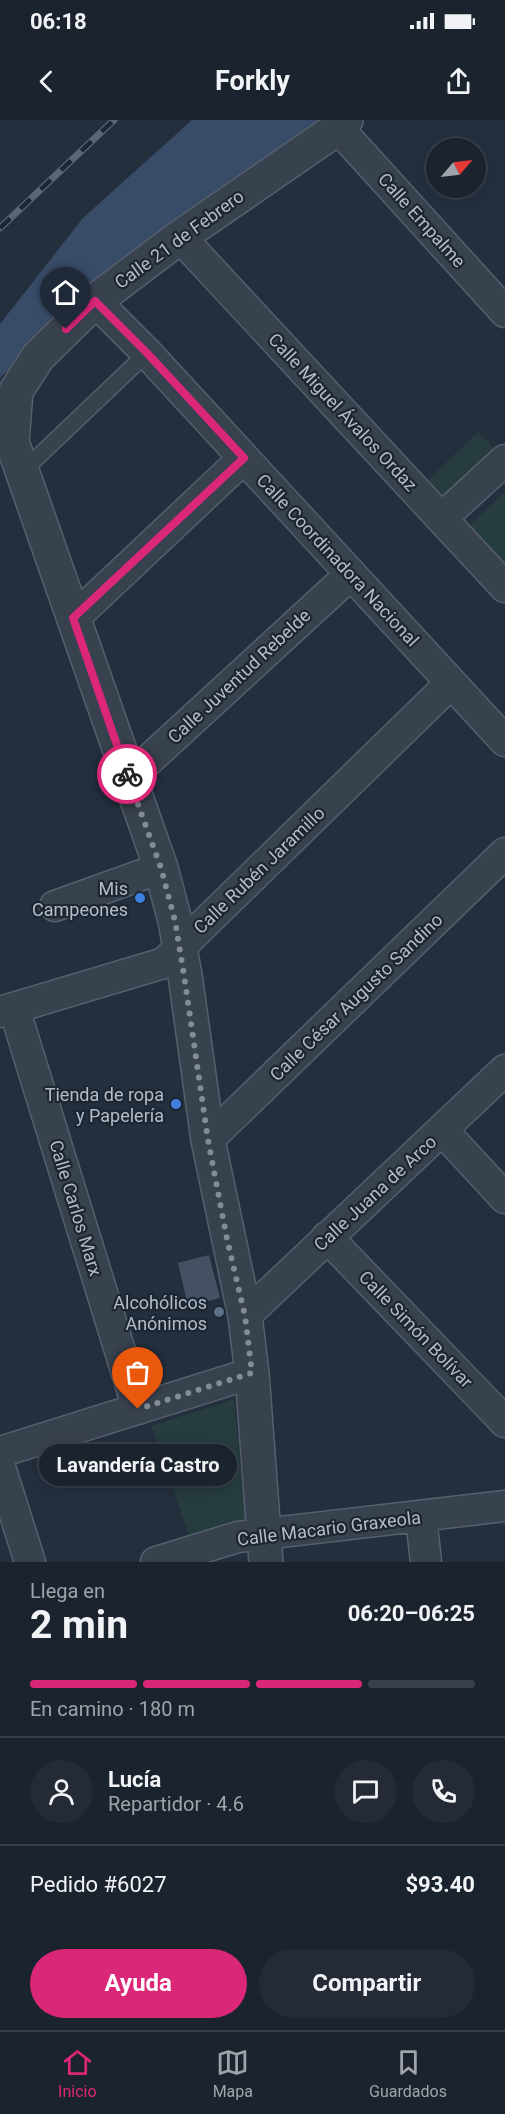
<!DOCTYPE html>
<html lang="es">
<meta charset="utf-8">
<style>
body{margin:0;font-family:Roboto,sans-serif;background:#242b36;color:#f1f3f6;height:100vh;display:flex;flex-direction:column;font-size:22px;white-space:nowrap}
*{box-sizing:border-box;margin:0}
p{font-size:20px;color:#a0a4aa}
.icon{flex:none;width:33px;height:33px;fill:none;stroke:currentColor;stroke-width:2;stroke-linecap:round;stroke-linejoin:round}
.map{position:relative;height:1442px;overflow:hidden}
.details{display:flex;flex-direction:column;background:#1b232e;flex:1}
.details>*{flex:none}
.needle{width:39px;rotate:62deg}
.controls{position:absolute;left:426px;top:18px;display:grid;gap:12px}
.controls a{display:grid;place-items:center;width:60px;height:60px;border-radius:50%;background:#1b232e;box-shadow:0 3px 15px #0003,0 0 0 2px #39404a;font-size:30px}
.pin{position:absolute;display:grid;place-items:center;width:51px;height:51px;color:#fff;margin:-62px -26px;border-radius:50% 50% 50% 0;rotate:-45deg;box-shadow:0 0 6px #0007}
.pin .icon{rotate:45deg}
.courier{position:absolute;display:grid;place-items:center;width:60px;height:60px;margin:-30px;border:4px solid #db2777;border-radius:50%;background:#fff;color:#222;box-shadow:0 2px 8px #0007}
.bubble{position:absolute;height:42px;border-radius:21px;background:#1b232e;box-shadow:0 3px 15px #0003,0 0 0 2px #39404a;font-size:20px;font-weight:700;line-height:42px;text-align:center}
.overview em{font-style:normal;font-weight:700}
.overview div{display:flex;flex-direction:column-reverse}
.overview{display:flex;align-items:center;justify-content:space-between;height:102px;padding:0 30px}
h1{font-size:39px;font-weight:700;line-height:45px}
.bar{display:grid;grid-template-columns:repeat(4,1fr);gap:9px 6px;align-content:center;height:72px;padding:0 30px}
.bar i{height:8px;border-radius:4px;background:#39404a}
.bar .active{background:#db2777}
.bar p{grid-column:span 4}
.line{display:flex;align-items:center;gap:15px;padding:0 30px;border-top:2px solid #39404a}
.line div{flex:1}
.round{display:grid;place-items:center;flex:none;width:63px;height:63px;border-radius:32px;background:#242b36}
.action{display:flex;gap:12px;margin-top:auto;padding:12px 30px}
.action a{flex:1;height:69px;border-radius:36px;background:#db2777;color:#fff;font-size:24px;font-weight:700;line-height:69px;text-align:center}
.action a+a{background:#242b36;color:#f1f3f6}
.status{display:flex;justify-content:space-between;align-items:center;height:42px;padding:0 30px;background:#1b232e;direction:ltr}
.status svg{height:16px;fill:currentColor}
header{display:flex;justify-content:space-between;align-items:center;height:78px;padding:0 30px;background:#1b232e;font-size:27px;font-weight:700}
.tab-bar{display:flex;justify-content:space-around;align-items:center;height:84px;border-top:2px solid #39404a;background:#1b232e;font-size:16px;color:#a0a4aa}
.tab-bar a{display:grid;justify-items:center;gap:3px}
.tab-bar .active{color:#db2777}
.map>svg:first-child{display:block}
.green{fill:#263c3f}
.water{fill:#394c67}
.building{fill:#455162}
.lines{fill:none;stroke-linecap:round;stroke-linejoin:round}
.service-casing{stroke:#565f6c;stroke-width:18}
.minor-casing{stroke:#565f6c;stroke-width:33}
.tertiary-casing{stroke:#565f6c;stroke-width:36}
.service{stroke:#38414e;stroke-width:15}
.minor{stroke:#38414e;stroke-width:30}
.tertiary{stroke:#38414e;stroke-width:33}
.rail-casing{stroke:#5a6575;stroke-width:7}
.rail{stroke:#1d2633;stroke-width:4.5;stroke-dasharray:14;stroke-linecap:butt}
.done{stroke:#828b98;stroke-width:6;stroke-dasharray:0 10.8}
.route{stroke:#db2777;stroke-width:8}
.shop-dot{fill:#3f7fe0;stroke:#1d2633;stroke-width:2}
.service-dot{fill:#5c6f8a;stroke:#1d2633;stroke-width:2}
.labels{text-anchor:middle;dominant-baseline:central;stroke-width:4.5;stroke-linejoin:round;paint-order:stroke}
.street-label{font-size:18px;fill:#b4bcc9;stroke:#1d2633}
.poi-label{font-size:18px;fill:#b4bcc9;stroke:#1d2633;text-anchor:end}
</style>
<div class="status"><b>06:18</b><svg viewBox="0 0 49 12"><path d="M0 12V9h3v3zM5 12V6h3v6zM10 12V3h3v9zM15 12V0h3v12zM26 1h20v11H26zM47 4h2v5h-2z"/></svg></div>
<header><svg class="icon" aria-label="back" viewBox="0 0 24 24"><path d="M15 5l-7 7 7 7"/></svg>Forkly<svg class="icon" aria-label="share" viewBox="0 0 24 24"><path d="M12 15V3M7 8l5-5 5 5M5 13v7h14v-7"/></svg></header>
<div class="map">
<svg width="505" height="1442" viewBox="0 0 505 1442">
<rect width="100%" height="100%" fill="#242f3e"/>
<!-- green -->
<path class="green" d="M478,312L502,337L451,384L428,360Z
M505,371V448L468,407Z
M234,1279L247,1408L192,1424L151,1306Z"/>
<!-- water -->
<path class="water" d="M192,0H322L60,200L0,258V204L83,98Z"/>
<!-- building -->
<path class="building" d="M209,1135L220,1178L188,1186L178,1143Z"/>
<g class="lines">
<!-- service casing -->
<g class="service-casing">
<path id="service" d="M22,352L147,233"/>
</g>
<!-- minor casing -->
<g class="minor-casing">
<path id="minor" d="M338,8L505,192
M180,117L505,467
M95,181L147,233L505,621
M442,398L505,340
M73,499L244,338
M128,659L351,454
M55,786L161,748
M14,888L138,1289
M0,892L164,843L451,563
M442,1010L505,1078
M208,1020L505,733
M327,1117L505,1302
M245,1196L505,950
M0,1332L252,1253
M0,1347L30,1442
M421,1397L426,1442
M156,1442L238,1417L505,1386"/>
</g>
<!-- tertiary casing -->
<g class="tertiary-casing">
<path id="tertiary" d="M266,1442L252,1253L245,1196L208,1020L185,855L175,801L161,748L12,322L16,271L38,237L95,181L180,117L338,8L346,0"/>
</g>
<!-- service -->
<use href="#service" class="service"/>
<!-- minor -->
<use href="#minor" class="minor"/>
<!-- tertiary -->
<use href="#tertiary" class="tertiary"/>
<!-- rail casing -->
<g class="rail-casing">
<path id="rail" d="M0,108L114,0"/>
</g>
<!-- rail -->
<use href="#rail" class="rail"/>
</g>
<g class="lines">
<!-- done -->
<path class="done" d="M127,654L161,748L175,801L184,855L208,1020L227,1119L245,1196L252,1253L138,1289"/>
<!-- route -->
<path class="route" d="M66,209L95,181L147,233L244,338L73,498L127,654"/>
</g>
<!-- markers -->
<g class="shop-dot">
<circle cx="140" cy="778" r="6"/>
<circle cx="176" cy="984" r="6"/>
</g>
<circle class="service-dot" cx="219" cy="1192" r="6"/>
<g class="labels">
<!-- street labels -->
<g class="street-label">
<text transform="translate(422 100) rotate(48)">Calle Empalme</text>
<text transform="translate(179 119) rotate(-36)">Calle 21 de Febrero</text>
<text transform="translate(343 292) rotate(47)">Calle Miguel Ávalos Ordaz</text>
<text transform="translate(338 440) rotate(47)">Calle Coordinadora Nacional</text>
<text transform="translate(239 556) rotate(-43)">Calle Juventud Rebelde</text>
<text transform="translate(259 750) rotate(-44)">Calle Rubén Jaramillo</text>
<text transform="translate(356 877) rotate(-44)">Calle César Augusto Sandino</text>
<text transform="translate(375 1073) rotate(-43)">Calle Juana de Arco</text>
<text transform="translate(76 1088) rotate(73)">Calle Carlos Marx</text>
<text transform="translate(416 1209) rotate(46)">Calle Simón Bolívar</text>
<text transform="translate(329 1408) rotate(-7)">Calle Macario Graxeola</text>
</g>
<!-- poi labels -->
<g class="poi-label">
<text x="128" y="768">Mis<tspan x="128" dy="21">Campeones</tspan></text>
<text x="164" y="974">Tienda de ropa<tspan x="164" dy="21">y Papelería</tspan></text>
<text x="207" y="1182">Alcohólicos<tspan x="207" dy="21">Anónimos</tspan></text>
</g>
</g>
</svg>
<div class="controls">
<a><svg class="needle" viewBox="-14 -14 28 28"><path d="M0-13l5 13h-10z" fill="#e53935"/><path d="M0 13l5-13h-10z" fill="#a0a4aa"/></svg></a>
</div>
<div class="pin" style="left:138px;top:1289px;background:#ea580c"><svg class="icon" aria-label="bag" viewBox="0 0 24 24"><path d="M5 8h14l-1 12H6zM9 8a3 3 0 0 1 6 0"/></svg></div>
<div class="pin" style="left:66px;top:209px;background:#1f2937"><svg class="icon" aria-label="home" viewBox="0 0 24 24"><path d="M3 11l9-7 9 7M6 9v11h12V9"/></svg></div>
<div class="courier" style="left:127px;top:654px"><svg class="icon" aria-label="bike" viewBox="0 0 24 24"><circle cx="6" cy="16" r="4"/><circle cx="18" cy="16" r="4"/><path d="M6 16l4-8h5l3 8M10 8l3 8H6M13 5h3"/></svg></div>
<div class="bubble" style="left:39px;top:1324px;width:198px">Lavandería Castro</div>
</div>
<section class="details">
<div class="overview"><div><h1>2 min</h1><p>Llega en</p></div><em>06:20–06:25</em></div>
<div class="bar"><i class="active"></i><i class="active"></i><i class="active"></i><i></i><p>En camino · 180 m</p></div>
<div class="line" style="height:108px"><a class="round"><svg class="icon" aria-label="person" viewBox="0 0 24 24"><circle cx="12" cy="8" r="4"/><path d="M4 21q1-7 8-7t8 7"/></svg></a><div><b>Lucía</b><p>Repartidor · 4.6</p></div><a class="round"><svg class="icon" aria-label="chat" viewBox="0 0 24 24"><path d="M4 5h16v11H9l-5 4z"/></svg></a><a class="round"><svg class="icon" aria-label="phone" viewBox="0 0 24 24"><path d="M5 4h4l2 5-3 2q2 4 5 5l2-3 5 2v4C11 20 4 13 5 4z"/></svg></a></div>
<div class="line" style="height:78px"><div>Pedido #6027</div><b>$93.40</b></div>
<div class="action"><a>Ayuda</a><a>Compartir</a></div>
</section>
<nav class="tab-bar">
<a class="active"><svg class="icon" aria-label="home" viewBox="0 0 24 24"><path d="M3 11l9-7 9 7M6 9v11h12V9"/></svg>Inicio</a>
<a><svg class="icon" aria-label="map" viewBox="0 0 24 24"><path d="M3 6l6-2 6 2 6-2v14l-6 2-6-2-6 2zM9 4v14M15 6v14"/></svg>Mapa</a>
<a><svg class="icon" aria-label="saved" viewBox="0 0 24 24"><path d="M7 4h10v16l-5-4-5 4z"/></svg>Guardados</a>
</nav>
